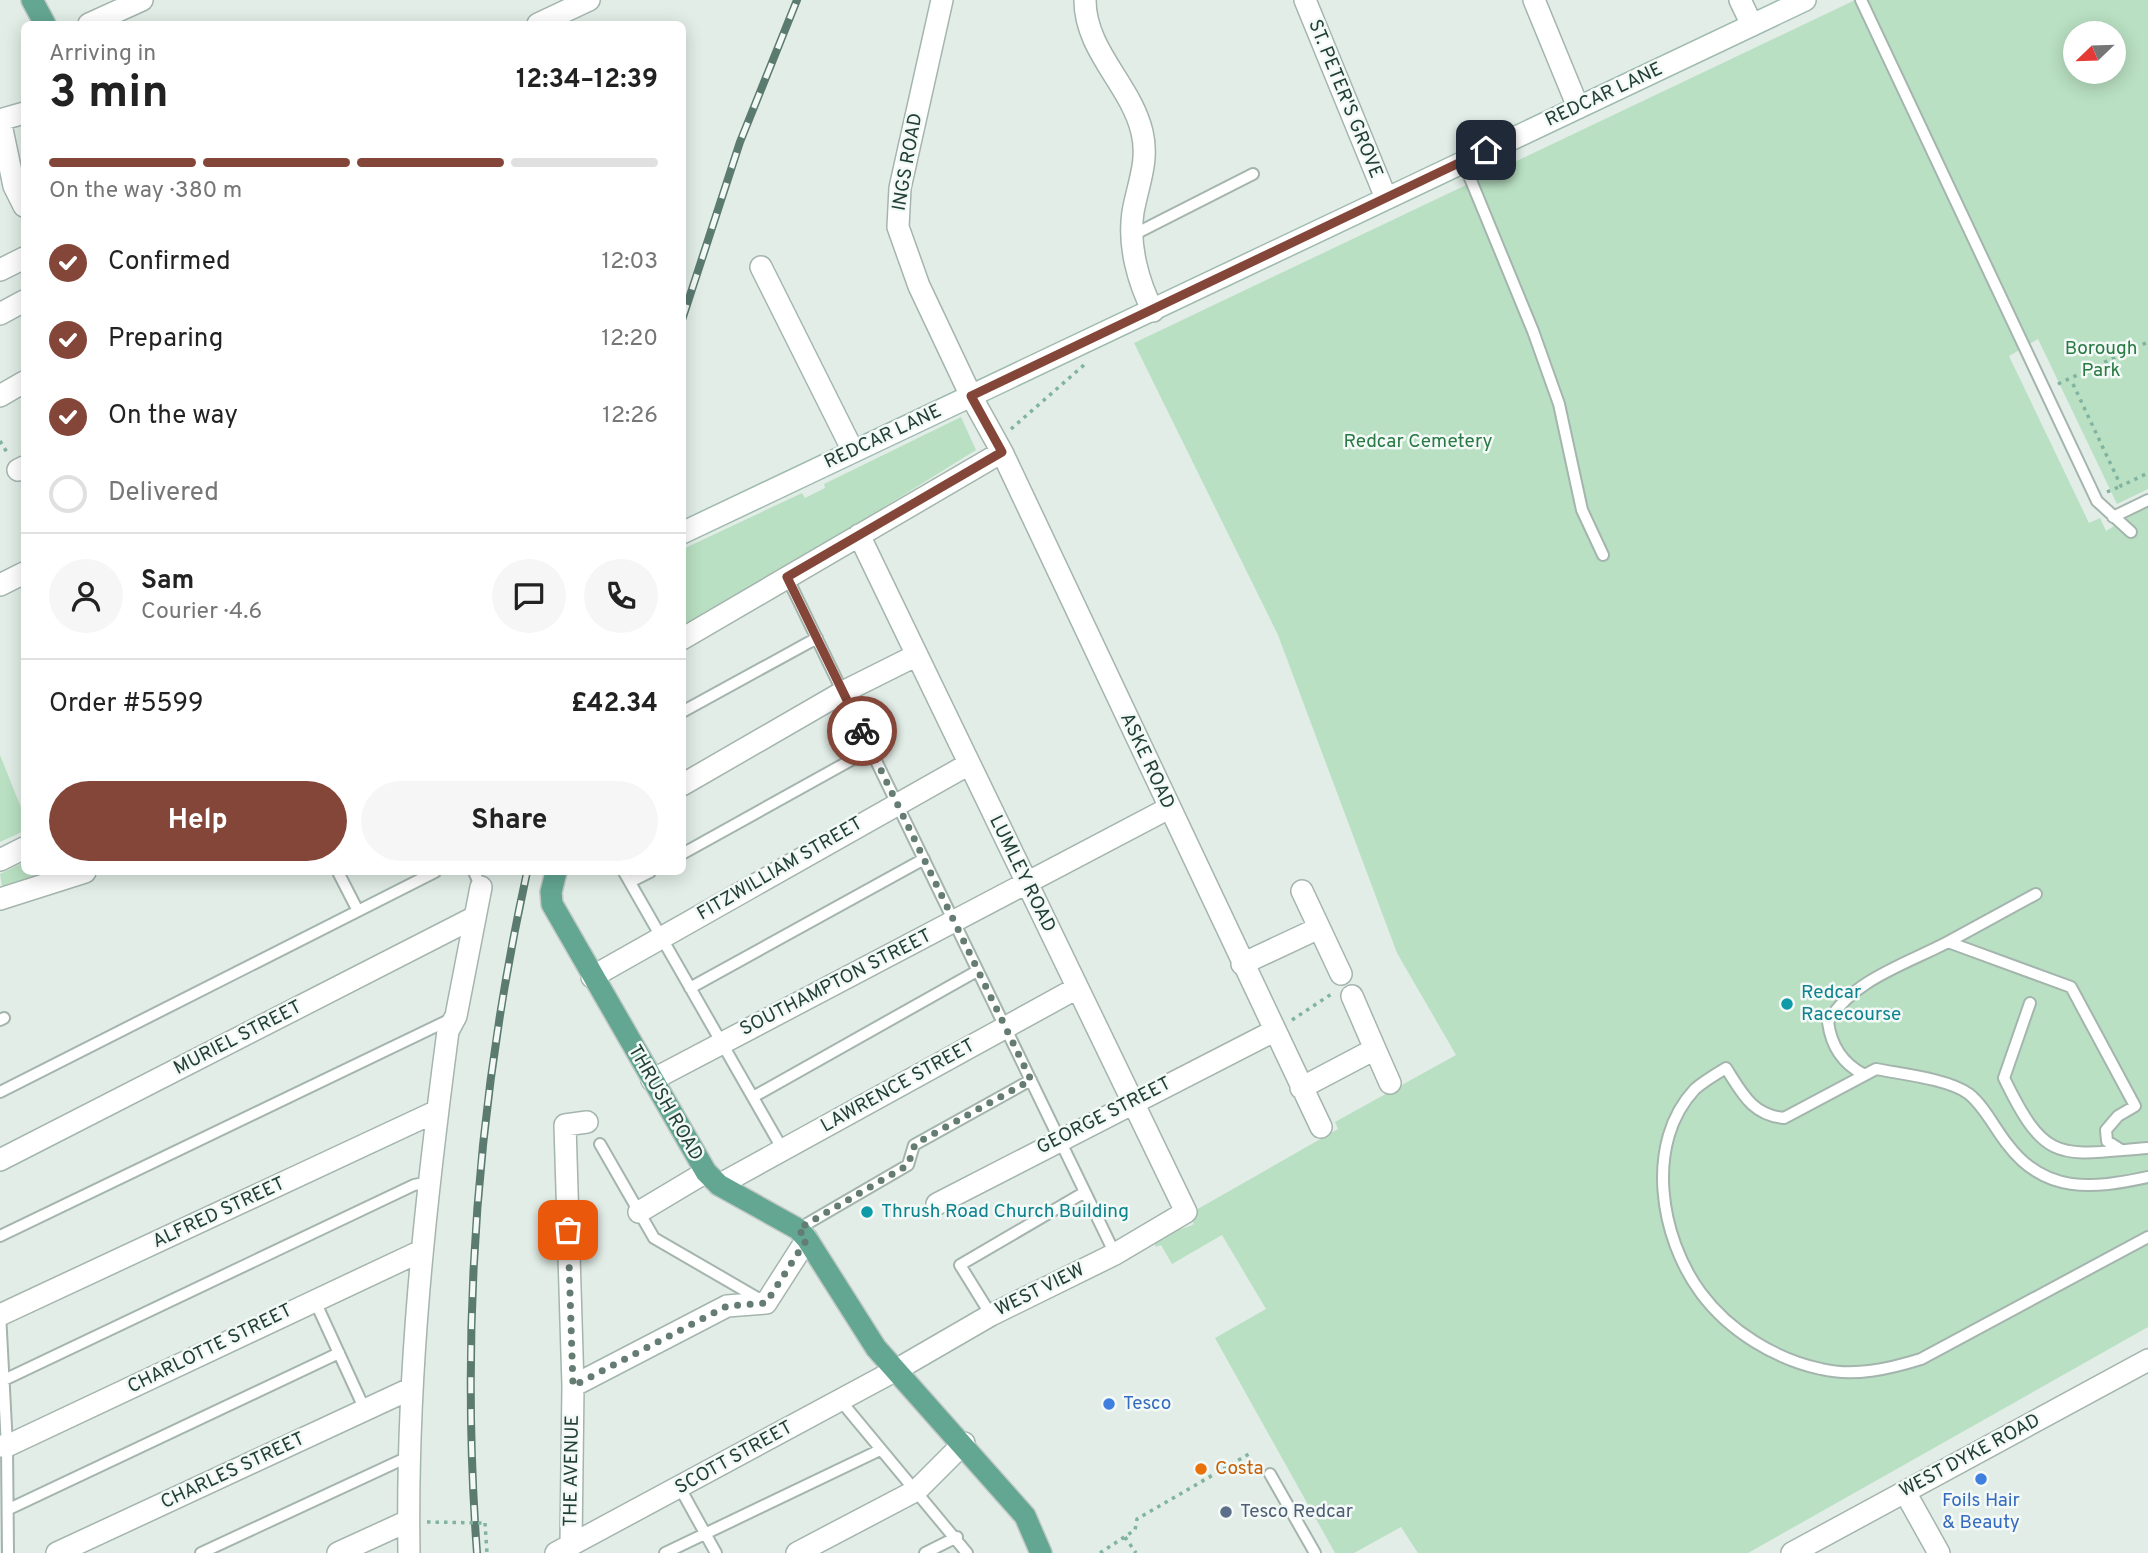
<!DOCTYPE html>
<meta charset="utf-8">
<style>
body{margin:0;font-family:Overpass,sans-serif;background:#f6f6f6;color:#222;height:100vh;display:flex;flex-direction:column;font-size:26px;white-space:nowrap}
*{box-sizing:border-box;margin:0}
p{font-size:23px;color:#767676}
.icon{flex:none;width:38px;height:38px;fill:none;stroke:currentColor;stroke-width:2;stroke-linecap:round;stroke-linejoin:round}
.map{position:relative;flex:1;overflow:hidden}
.sheet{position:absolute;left:21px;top:21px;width:665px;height:854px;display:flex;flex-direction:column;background:#fff;border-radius:10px;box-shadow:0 4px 18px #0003}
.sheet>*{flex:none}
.needle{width:46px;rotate:247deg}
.controls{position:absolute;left:2063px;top:21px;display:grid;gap:14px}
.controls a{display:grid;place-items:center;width:63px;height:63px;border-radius:50%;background:#fff;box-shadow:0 4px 18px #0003;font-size:35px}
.pin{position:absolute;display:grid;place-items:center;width:60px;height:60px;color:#fff;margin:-30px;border-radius:14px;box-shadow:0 4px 10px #0006}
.courier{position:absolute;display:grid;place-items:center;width:70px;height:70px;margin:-35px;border:5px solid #844638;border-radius:50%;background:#fff;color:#222;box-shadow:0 2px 9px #0007}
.summary em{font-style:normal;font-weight:700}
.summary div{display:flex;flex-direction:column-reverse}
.summary{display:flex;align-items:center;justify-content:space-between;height:119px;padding:0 28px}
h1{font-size:46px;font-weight:700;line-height:52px}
.bar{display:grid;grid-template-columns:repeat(4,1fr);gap:10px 7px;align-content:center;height:84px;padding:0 28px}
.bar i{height:9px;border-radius:5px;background:#e0e0e0}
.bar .selected{background:#844638}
.bar p{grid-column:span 4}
.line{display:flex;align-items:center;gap:18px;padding:0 28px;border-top:2px solid #e0e0e0}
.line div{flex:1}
.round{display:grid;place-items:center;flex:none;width:74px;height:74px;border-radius:37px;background:#f6f6f6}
ol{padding:0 28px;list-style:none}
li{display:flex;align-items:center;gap:21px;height:77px}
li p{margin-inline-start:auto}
li .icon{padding:7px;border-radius:50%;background:#844638;color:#fff;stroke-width:4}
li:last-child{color:#767676}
li i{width:38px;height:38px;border:4px solid #e0e0e0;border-radius:50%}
.cta{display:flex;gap:14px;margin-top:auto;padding:14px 28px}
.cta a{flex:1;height:80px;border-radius:42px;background:#844638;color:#fff;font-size:28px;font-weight:700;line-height:80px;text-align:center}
.cta a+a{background:#f6f6f6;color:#222}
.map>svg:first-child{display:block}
.green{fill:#b9e0c2;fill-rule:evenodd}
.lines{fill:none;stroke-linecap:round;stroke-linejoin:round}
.service-casing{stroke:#a4b5ae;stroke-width:14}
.minor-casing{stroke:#a4b5ae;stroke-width:24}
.tertiary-casing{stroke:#a4b5ae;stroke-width:24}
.secondary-casing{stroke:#9fbaaf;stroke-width:24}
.primary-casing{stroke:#c1c9c6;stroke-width:24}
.path{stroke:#80b3a0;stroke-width:3.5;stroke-dasharray:3.5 5;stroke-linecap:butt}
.service{stroke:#fff;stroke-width:10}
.minor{stroke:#fff;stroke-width:21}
.tertiary{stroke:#fff;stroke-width:21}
.secondary{stroke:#fff;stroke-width:21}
.primary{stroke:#63a691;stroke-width:21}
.rail-casing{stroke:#5b7b71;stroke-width:8}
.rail{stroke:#f3f9f6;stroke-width:5;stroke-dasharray:16;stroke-linecap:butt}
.path-bridge{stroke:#80b3a0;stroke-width:3.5;stroke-dasharray:3.5 5;stroke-linecap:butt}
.done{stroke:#657c73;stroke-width:7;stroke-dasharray:0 12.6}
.route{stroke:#844638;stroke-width:9}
.culture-dot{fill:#0f9aa8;stroke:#f3f9f6;stroke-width:2.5}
.shop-dot{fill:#3f7fe0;stroke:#f3f9f6;stroke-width:2.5}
.food-dot{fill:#e8710a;stroke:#f3f9f6;stroke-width:2.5}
.service-dot{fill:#5c6f8a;stroke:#f3f9f6;stroke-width:2.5}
.labels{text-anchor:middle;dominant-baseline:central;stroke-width:5;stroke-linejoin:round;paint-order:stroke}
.street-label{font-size:19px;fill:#213f35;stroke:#f3f9f6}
.park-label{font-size:19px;fill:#287943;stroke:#f3f9f6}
.culture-label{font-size:19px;fill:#0d838f;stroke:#f3f9f6;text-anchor:start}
.shop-label{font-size:19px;fill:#366cbe;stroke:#f3f9f6;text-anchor:start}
.food-label{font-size:19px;fill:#c56008;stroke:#f3f9f6;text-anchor:start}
.service-label{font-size:19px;fill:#4e5e75;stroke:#f3f9f6;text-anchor:start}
</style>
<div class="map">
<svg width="2148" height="1553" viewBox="0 0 2148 1553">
<rect width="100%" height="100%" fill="#e2ede7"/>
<!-- green -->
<path class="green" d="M1855,0H2148V489L2117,504L2038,339L2009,356L2089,523L2100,518L2106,531L2148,505V1327L1748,1553H1418L1401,1527L1354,1553H1335L1215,1338L1266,1309L1222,1235L1172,1264L1161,1245L1156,1247L1151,1237C1166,1229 1180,1232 1194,1224L1189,1214L1338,1129L1335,1122L1456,1055L1397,953L1278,635L1134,343ZM2076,33H2114V72H2076Z
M961,417L976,450L683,632V549L802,493L805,498L825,488L824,484Z
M0,755L24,815V831L0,842Z
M24,862V872H68L3,890L0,874Z"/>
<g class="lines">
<!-- service casing -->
<g class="service-casing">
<path id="service" d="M1861,0L2097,501L2131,532
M1463,161L1533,331L1559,404L1582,510L1603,555
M1133,235L1253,174
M2113,517L2148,500
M787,577L1115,1254
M682,712L817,638
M682,854L871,749
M338,872L358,911
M474,872L481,887
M624,872L783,1150
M630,882L650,872
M1948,942L2036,894
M690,988L924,859
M2030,1003L2004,1078C2046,1165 2059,1155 2148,1148
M0,1020L4,1018
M1863,1074C1842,1063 1831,1045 1828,1022C1852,980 1906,964 1948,942L2071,987L2135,1106L2118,1116L2106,1130L2107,1141L2121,1150
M0,1092L435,872
M753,1097L977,971
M600,1144L654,1238L761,1300
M2148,1177C2093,1189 2045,1194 2008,1145C1995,1129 1985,1107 1969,1094C1949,1079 1901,1074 1876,1069L1784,1118C1752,1115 1742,1093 1726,1068C1716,1074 1704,1081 1695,1089C1644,1143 1660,1238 1701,1293C1729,1331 1775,1359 1821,1369C1854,1377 1889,1369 1921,1359L2148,1237
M798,1229L908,1165L914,1145L1031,1080
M0,1236L451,1019
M314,1299L365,1410
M0,1313L7,1446L8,1553
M991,1315L960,1265L1085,1192
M4,1380L414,1185L429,1182
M840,1400L967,1553
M1270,1474L1315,1553
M680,1488L716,1553
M9,1509L339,1353
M201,1553L410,1456
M665,1553L880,1450
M925,1553L957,1537"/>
</g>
<!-- minor casing -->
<g class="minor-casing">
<path id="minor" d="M942,0L900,188L898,227L919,286L971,396L1002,452L1321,1127
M1085,0C1085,51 1131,85 1142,132C1149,161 1138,184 1133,212C1128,245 1138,282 1153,311
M1305,0L1386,198
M1534,0L1578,107
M1740,0L1752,25
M89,24L142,0
M538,24L589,0
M0,120L14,186L24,206
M0,120L24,113
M761,267L853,451
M0,270L24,258
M0,314L24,301
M0,396L24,382
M18,470L24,467
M0,585L24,573
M682,639L1002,452
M682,785L843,692L917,655
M0,860L24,848
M1302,891L1341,974
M0,899L85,872
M1242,964L1319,928
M592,977L969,764
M1352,996L1375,1049
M652,1080L1169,808
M1301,1088L1375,1049L1390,1083
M0,1160L475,917
M719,1185L1077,988
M937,1204L1274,1031
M639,1212L706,1172
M0,1315L437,1111
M573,1386L727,1306L766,1303L807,1239
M0,1446H7L421,1251
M1905,1492L1939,1553
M571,1544L573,1386L565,1125L587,1122
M57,1553L410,1389
M338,1553L408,1521
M409,1553C406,1377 425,1205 448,1031L456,1016L481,887
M556,1553L896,1370L991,1315L1115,1254L1186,1212L859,535
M797,1553L917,1490L964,1443"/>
</g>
<!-- tertiary casing -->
<g class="tertiary-casing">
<path id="tertiary" d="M1792,1553L2148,1360"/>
</g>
<!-- secondary casing -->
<g class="secondary-casing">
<path id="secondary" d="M682,533L1805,0"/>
</g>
<!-- primary casing -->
<g class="primary-casing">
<path id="primary" d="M32,0L45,24
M556,872L551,892L552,904L706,1172L719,1185L798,1229L807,1239L876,1348L1025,1516L1041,1553"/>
</g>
<!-- path -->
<path class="path" d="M2058,384L2148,342
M2073,384L2121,486L2148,473
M1011,429L1084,365
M0,441L8,454
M2107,492L2121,486
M1292,1020L1333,993
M485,1523L487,1553
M1125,1537L1136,1553
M1100,1553L1135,1530L1137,1519L1249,1454"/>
<!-- service -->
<use href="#service" class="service"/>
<!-- minor -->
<use href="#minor" class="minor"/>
<!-- tertiary -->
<use href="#tertiary" class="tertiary"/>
<!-- secondary -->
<use href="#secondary" class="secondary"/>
<!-- primary -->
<use href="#primary" class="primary"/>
<!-- rail casing -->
<g class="rail-casing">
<path id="rail" d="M682,320L740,142L797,0
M477,1553C460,1324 478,1096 527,872"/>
</g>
<!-- rail -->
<use href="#rail" class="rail"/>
<!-- path-bridge -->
<path class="path-bridge" d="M427,1522L485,1523"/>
</g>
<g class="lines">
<!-- done -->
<path class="done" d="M568,1230L573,1386L727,1306L766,1303L807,1239L798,1229L908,1165L915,1144L1031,1080L862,731"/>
<!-- route -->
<path class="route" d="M862,731L787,577L1002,452L971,396L1486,150"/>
</g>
<!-- markers -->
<g class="culture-dot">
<circle cx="1787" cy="1004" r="7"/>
<circle cx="867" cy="1212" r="7"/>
</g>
<g class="shop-dot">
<circle cx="1109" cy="1404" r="7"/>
<circle cx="1981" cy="1479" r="7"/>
</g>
<circle class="food-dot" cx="1201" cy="1469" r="7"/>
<circle class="service-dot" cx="1226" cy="1512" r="7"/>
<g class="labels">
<!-- street labels -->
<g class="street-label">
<text transform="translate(1604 95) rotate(-25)">REDCAR LANE</text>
<text transform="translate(1345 99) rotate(68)">ST. PETER'S GROVE</text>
<text transform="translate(908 162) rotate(-80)">INGS ROAD</text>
<text transform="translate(883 437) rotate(-25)">REDCAR LANE</text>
<text transform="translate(1147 761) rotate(65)">ASKE ROAD</text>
<text transform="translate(780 869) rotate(-30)">FITZWILLIAM STREET</text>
<text transform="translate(1022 874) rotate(64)">LUMLEY ROAD</text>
<text transform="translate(836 983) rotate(-27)">SOUTHAMPTON STREET</text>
<text transform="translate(238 1038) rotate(-27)">MURIEL STREET</text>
<text transform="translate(898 1086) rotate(-29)">LAWRENCE STREET</text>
<text transform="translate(665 1103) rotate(60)">THRUSH ROAD</text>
<text transform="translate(1104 1116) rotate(-27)">GEORGE STREET</text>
<text transform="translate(219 1213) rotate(-25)">ALFRED STREET</text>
<text transform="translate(1040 1290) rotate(-26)">WEST VIEW</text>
<text transform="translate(210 1349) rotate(-26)">CHARLOTTE STREET</text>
<text transform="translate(1970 1456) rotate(-28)">WEST DYKE ROAD</text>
<text transform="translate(734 1458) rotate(-29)">SCOTT STREET</text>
<text transform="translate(233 1471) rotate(-25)">CHARLES STREET</text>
<text transform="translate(572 1471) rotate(-89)">THE AVENUE</text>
</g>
<!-- park labels -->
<g class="park-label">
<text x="2101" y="349">Borough<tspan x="2101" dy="22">Park</tspan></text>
<text x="1418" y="442">Redcar Cemetery</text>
</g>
<!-- culture labels -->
<g class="culture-label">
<text x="1801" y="993">Redcar<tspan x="1801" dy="22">Racecourse</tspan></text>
<text x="881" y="1212">Thrush Road Church Building</text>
</g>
<!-- shop labels -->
<g class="shop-label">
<text x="1123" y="1404">Tesco</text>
<text x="1981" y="1501" text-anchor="middle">Foils Hair<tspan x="1981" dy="22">&amp; Beauty</tspan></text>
</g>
<!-- food labels -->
<g class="food-label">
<text x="1215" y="1469">Costa</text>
</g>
<!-- service labels -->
<g class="service-label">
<text x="1240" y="1512">Tesco Redcar</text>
</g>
</g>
</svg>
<div class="controls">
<a><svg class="needle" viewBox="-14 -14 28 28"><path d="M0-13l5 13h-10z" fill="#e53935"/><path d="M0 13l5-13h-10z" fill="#767676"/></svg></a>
</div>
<div class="pin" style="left:568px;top:1230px;background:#ea580c"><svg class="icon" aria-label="bag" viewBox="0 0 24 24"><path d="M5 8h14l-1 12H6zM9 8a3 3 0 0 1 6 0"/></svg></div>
<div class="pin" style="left:1486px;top:150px;background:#1f2937"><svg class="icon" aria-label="home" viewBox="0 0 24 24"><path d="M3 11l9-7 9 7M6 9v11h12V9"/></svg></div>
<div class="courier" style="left:862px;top:731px"><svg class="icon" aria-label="bike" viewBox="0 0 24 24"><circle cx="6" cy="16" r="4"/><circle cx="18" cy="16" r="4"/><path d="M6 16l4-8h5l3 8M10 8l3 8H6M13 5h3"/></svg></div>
<section class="sheet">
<div class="summary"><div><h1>3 min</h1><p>Arriving in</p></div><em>12:34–12:39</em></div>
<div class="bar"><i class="selected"></i><i class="selected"></i><i class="selected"></i><i></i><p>On the way · 380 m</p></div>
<ol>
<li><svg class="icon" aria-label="check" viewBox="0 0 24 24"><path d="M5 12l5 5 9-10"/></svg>Confirmed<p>12:03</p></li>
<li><svg class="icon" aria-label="check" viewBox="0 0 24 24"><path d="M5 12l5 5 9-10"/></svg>Preparing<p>12:20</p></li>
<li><svg class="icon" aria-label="check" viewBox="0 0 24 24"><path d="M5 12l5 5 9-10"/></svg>On the way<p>12:26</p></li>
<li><i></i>Delivered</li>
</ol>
<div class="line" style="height:126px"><a class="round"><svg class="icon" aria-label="person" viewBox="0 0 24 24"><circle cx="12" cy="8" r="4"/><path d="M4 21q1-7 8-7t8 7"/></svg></a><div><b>Sam</b><p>Courier · 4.6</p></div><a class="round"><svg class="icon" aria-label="chat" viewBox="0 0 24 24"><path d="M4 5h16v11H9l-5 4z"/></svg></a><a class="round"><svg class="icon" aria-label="phone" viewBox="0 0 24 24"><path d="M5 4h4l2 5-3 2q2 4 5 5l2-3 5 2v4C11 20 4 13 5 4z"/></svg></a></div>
<div class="line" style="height:91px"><div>Order #5599</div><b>£42.34</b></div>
<div class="cta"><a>Help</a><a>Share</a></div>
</section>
</div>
